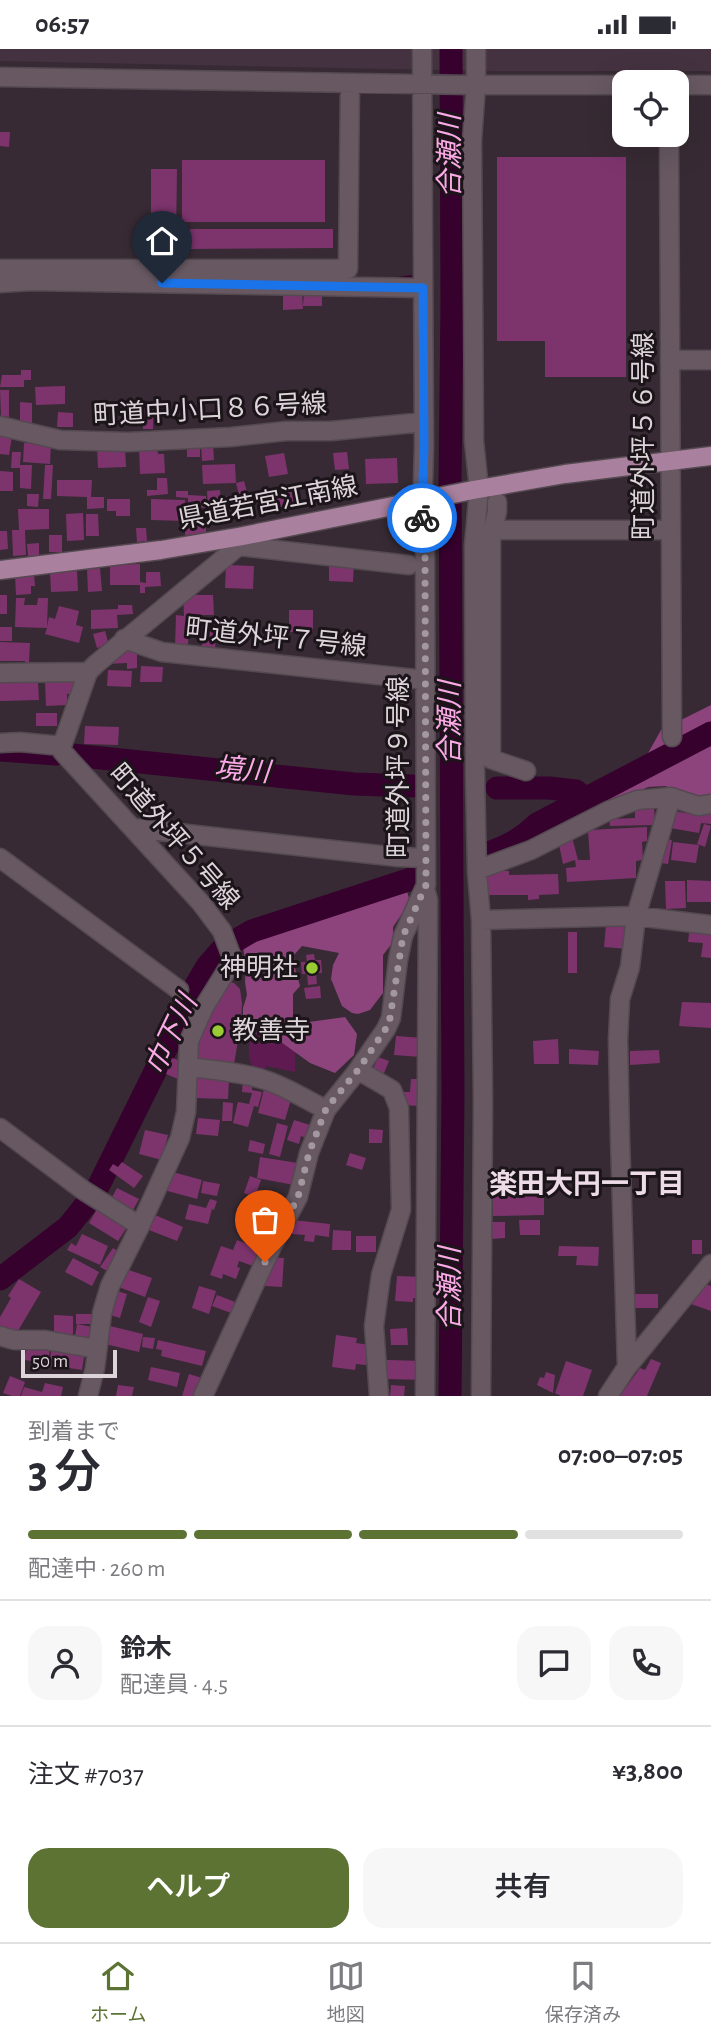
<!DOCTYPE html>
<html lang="ja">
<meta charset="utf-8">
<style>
body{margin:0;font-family:"Alegreya Sans","Noto Sans JP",sans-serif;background:#f7f7f7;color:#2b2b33;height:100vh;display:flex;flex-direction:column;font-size:26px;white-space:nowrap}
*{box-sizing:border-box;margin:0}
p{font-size:23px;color:#7c7c81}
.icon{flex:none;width:38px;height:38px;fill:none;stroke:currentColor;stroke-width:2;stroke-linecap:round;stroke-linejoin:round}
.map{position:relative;height:1347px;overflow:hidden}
.panel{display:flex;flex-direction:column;background:#fff;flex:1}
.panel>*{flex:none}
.controls{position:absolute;left:612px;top:21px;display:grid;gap:14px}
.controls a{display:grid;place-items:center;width:77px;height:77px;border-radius:14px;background:#fff;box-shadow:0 7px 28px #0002;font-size:35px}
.scale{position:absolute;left:21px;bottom:18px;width:96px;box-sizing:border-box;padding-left:7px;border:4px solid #ddd4da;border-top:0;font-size:19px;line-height:24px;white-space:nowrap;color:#ddd4da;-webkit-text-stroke:5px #1b1519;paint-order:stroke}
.pin{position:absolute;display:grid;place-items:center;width:60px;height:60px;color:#fff;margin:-72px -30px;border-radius:50% 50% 50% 0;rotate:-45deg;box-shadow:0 0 7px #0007}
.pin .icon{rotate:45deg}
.courier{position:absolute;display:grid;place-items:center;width:70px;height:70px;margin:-35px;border:5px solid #1a73e8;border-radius:50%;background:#fff;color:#222;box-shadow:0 2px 9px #0007}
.summary em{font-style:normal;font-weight:600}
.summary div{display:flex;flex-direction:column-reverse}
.summary{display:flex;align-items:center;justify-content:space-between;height:119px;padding:0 28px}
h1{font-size:46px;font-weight:600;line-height:52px}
.bar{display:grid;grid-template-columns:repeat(4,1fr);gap:10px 7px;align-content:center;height:84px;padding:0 28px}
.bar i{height:9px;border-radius:5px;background:#e1e1e2}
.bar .current{background:#5c7334}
.bar p{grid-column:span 4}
.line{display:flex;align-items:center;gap:18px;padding:0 28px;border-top:2px solid #e1e1e2}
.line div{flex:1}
.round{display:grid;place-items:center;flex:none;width:74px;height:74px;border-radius:21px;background:#f7f7f7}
.action{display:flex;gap:14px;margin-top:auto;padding:14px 28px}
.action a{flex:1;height:80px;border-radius:21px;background:#5c7334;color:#fff;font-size:28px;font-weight:600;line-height:80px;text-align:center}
.action a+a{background:#f7f7f7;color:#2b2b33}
.status{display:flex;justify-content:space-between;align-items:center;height:49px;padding:0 35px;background:#fff;direction:ltr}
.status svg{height:19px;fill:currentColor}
.tab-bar{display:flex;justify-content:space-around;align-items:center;height:98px;border-top:2px solid #e1e1e2;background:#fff;font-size:19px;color:#7c7c81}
.tab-bar a{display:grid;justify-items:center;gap:4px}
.tab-bar .current{color:#5c7334}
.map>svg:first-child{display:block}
.built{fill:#453240}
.green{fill:#601a52}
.forest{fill:#8d447d}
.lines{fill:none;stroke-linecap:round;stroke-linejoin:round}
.stream{stroke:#37012e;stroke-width:3.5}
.river{stroke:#37012e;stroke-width:23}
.building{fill:#7d346d}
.minor-casing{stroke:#544950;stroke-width:21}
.major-casing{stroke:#544950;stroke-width:21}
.minor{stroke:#675862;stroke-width:18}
.major{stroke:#a9809d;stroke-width:18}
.done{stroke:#a398a0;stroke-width:7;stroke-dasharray:0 12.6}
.route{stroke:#1a73e8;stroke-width:9}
.poi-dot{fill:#99cb35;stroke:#1b1519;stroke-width:2.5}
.labels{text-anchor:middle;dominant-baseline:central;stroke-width:6;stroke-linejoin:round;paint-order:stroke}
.street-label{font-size:26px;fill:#ddd4da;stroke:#1b1519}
.poi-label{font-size:26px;fill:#ddd4da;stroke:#1b1519;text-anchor:end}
.water-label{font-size:28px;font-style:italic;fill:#fba9e6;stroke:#1b1519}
.neighbourhood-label{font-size:28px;font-weight:bold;fill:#eddce8;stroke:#1b1519}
</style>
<div class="status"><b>06:57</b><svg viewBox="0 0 49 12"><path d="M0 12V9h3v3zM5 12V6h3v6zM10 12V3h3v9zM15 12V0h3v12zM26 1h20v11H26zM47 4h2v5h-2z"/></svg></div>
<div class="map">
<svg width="711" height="1347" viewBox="0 0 711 1347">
<rect width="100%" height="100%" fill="#372a34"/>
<!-- built -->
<path class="built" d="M0,0H711V22H494L0,12Z"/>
<!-- green -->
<path class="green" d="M250,975H295V1023L266,1017L265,1028C243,1021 250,994 250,975Z"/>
<!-- forest -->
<path class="forest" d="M711,656V748H695L665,737L648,738L605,757L575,746L647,706L661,681Z
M393,829L407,842L410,853L393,878V893L383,906V944L370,961L358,965L352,964L342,957L331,930L333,916L339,904L302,897L294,906L295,919L300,937L293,945V969L309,973L345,968L357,985L354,1006L335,1024L310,1014L281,993L264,986L249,984L243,969V959L247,946L245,933L246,917L241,885L256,874L311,853Z"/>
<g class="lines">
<!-- stream -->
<path class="stream" d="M396,230L411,228"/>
<!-- river -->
<path class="river" d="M0,701L56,705
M72,706L354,735L412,737
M497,739H549L576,742L585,749
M485,805C506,798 522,790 537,775L711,684
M0,1230L68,1178L95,1144L177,978L196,936L208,916L223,899L252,882L414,829
M450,1347L453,1045L450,431L452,254L451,0"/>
</g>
<!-- building -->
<path class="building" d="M0,83H10L9,98L0,97Z
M497,108H626V328H545V292H497Z
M182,111H325V173H182Z
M151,120H177L176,189H151Z
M181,180H333V199L181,200Z
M302,244L303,260L283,261V245Z
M304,244H322V257H303Z
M21,321H31V331H24V338H0L2,326H21Z
M65,337V355L36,356L35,338Z
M0,341H9V368L1,367Z
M20,353L32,354V375L20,374Z
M143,359H153V380H143Z
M58,363L73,364V378H57Z
M0,385L12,387L9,406L0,405Z
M24,394L51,395L50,415L23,413Z
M200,394V408H187V395Z
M201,395H213L214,411L202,412Z
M157,396L158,405H164L165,424L140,425L139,397Z
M125,398L126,418L98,419L97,399Z
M12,403H21L20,416H32L31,440L20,439V419H11Z
M347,403L349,420L335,421L333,404Z
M284,404L288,425L269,428L265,407Z
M397,409L398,434L366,435L365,410Z
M235,415L236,434L203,435L202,416Z
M45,416H53L51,450H43Z
M0,422L13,423V442H0Z
M157,429H167L168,445L147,447V441H157Z
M57,431H92L91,448H104V459L87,460V448L57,447Z
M244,432L253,464L244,466L236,434Z
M293,439L295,457L277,459L275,441Z
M220,441L222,474L209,475L207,442Z
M176,442H188V446L206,447V459L188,458V449L176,448Z
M27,445H39L38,458L27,457Z
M235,446L237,458L225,459L223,448Z
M107,450H130V467H116V462H107Z
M151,450L185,451L184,472L151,471Z
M18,460H49V480L25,481L26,506L13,507L12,481H19Z
M83,464L84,491L67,492L66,465Z
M86,465H98L99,487H86Z
M206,471V485L185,486V472Z
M136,479H146L147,492L137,493Z
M0,482H7L8,500L0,501Z
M49,486H62V503H49Z
M39,494V507H28L27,495Z
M329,512L354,513L353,533L329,532Z
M140,515V536H110V516Z
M226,516L254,517L253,540L225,539Z
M100,519L102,542L88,543L87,520Z
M77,522L78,542L51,543L50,523Z
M146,523H160L161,537L145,538V544H140V533L146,534Z
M34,525L35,537H31V545L16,546L15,526Z
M0,546H7V565H0Z
M183,546H213L214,566H189L188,598H175L176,566L184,567Z
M16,549H25L24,556H37L38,549H48L47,578L49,568L55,570L59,557L79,562L76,576L83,578L79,594L45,585L47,579L15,578Z
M118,556H132L133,565L117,566L118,579L91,580V561L118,560Z
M289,561H313V583H289Z
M0,578H12V592H0Z
M202,579H216L215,604H202Z
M105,582L109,596L97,599L93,585Z
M0,593L30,594L29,613H37V622L25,623V612H0Z
M115,600H137V619L127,620V614L107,615Z
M141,617L163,618L162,633H140Z
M108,621L132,622L131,638L107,637Z
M75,631V644L67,645V656L46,657L45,633Z
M38,633L39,651L0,652V634Z
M36,664H57V677H36Z
M85,677L119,678L118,696L84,695Z
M654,756L655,776L610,777L609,770L635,769V757Z
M703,761H711V775L701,774L699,784L670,779L674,762L702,767Z
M704,775L711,777L705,798L697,795Z
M647,778V792L642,793L643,811L636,812V829L567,833L566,819L576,818L575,811L563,815L558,791L572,788L578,811H590L588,781Z
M660,789L672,791L668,815L655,813Z
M673,793L699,796L696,814L671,811Z
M486,822H509V826L558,825L559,845L539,846V850L528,851V846H487Z
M687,831L711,832V853H687Z
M665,832H685L686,859L666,860Z
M606,875L629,877V900L604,898Z
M690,877L711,879V909L701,908L703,894L688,893Z
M568,883H577V924H568Z
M314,905L315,911H321L322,924H316L317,935L308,936L307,925H302L301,913H307L306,906Z
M223,932L234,934L240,940L242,954L241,974L233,1021L192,1015L195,991Z
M320,937L321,949L306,950L304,939Z
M682,953L711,954V979L679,977Z
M396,987L423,989L421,1008L394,1006Z
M558,990L559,1015H534L533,992Z
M569,1000L599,1002L598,1016L569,1015Z
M659,1001L660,1014L630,1016V1002Z
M378,1008L389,1012L382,1029L371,1025Z
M172,1009L184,1013L178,1030L166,1025Z
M194,1029L229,1030L228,1050L194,1049Z
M243,1030L253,1031L252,1041L262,1043L258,1058L254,1057L248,1078L233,1074L238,1053L249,1055L252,1044L242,1043Z
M411,1030H421L419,1057L402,1056L403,1043H410Z
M264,1040L292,1047L285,1071L258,1064Z
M223,1053L233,1054L232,1072H222Z
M198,1069L220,1071L218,1087L196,1085Z
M294,1071L310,1076L306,1089L301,1087L299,1095L287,1091Z
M277,1074L288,1077L280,1108L269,1105Z
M369,1080L383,1081L382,1094H369Z
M145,1081L168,1086L162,1111L139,1105Z
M250,1091L265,1095L263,1105L248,1102Z
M350,1104L366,1109L362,1121L346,1116Z
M260,1108L298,1114L294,1136L257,1129Z
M122,1113L143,1127L134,1139L109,1121L113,1115L118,1118Z
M169,1122L202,1131L197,1150L164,1141Z
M250,1127L261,1131L255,1148L244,1144Z
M203,1132L220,1135L217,1147L201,1144Z
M117,1139L139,1150L132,1163L110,1152Z
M493,1141H544V1166L493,1167Z
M210,1150L217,1152L214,1161L212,1160L208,1175L185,1170L189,1155L206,1159Z
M97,1160L127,1178L118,1192L89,1174Z
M155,1166L183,1178L177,1192L149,1181Z
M293,1171L330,1175L329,1188L315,1186L314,1193L304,1192L305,1186L292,1185Z
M519,1171H540V1186H520Z
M490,1173H505V1189L490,1190Z
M333,1181L351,1182V1201H332Z
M82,1185L108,1197L100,1216L67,1201L71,1194L76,1197Z
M356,1187H376V1203H356Z
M237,1191L260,1200L253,1217L239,1212L237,1218L240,1219L236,1230L223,1225L222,1230L210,1226L221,1197L233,1201Z
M692,1191H702V1205H692Z
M559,1197L599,1198L598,1217L576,1216L577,1207H558Z
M113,1199L121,1204L109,1223L100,1218Z
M267,1208L284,1209L282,1238L265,1237Z
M73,1209L99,1223L92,1237L65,1223Z
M123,1219L152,1229L145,1248L116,1237Z
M397,1227L424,1228L422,1250L413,1249V1253L395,1252Z
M19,1230L41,1243L15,1287L0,1279V1268L11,1249L8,1247Z
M699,1233L711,1237V1262L691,1255Z
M199,1237L216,1242L209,1265L192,1259Z
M114,1241L127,1245L120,1269L107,1265Z
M628,1245H658V1259H628Z
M217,1246L235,1253L231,1264L212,1257Z
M148,1248L160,1252L151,1278L139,1273Z
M76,1265H93V1275H76Z
M54,1266L73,1267V1285H54Z
M77,1275L92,1278L90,1290L75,1287Z
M110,1277L143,1285L139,1303L105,1295Z
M407,1279L408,1296H391L390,1280Z
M336,1286L357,1289L356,1294L369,1296L366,1316L356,1315L355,1321L332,1318Z
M143,1288L155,1289L153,1300L142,1298Z
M158,1291L206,1302L202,1317L161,1307L162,1301L156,1300Z
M27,1296L50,1299L48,1314L24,1311Z
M52,1297L85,1302L82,1321L49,1316Z
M651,1310L661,1314L647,1347H620L640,1319L645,1321Z
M387,1311L424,1312V1331L387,1330Z
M566,1312L592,1321L583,1347H561L555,1344Z
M151,1318L180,1324L177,1338L148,1331Z
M546,1323L555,1326L553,1344L537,1336L540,1328L544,1329Z
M189,1325L202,1329L196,1347H182Z
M10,1327L25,1333L20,1347H12L3,1344Z
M45,1334L63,1338L61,1347H21L24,1338L42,1343Z
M118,1336L134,1338L132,1347H116Z
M391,1336L405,1337L404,1347H390Z"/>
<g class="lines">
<!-- minor casing -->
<g class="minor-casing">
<path id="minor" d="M476,0V36L472,91L474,392L479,440L474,497L475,725L477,823L481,871L483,1053L481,1347
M0,28L471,36H625
M677,36H711
M669,86L672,688
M0,220H348L350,34
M0,234L31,232L423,239
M670,311H711
M0,377L60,391L128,393L231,388L286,382H331L424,373
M497,453V462L491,491V710L526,722
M493,481H671
M239,497L409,516
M124,590L162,603L425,631
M0,624L88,623
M0,694L20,693L62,697
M133,779L398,808L425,809
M0,809L179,941
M477,821L531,801L608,762L637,751L671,748L698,757L711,755
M425,840L428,851L425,1347
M481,871L636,867L711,876
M188,1018C213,1021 240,1023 265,1031C286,1038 306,1050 326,1061
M358,1021L392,1041L399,1059L401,1161L381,1226L374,1277L379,1347
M0,1079L83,1141L140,1177
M0,1287L14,1291H45L97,1300
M627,1318L620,1089L618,991L620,950L630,918L636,867L671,748
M88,1347L95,1319L102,1264L110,1237L140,1177L180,1089L186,1063L189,992L204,958L230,916L231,906L222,882L201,854L69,710L62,702V697L88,623L96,615L241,495L243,487
M203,1347L272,1197L298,1148L309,1104L326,1061L358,1021L386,980L391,969L398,911L403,887L426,836L425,503L422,475L424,397L422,0
M608,1347L627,1318L711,1215"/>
</g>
<!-- major casing -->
<g class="major-casing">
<path id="major" d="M0,521L161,501L243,487L473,441L565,425L711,407"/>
</g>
<!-- minor -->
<use href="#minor" class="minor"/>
<!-- major -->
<use href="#major" class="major"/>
</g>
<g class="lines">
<!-- done -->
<path class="done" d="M265,1213L298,1148L309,1104L326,1060L358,1021L389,975L403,887L426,836L425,503L422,469"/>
<!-- route -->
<path class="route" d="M162,234L423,239L424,397L422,469"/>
</g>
<!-- markers -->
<g class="poi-dot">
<circle cx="312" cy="919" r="7"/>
<circle cx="218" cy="982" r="7"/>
</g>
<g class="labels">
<!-- street labels -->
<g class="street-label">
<text transform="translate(210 361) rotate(-3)">町道中小口８６号線</text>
<text transform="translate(644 387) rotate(-90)">町道外坪５６号線</text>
<text transform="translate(268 454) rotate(-11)">県道若宮江南線</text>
<text transform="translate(276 589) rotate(6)">町道外坪７号線</text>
<text transform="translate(399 718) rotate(-90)">町道外坪９号線</text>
<text transform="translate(174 788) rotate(49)">町道外坪５号線</text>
</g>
<!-- poi labels -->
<g class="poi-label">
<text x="298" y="919">神明社</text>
<text x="232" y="982" text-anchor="start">教善寺</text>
</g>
<!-- water labels -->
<g class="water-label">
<text transform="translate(451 107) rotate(-90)">合瀬川</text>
<text transform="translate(451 674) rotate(-90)">合瀬川</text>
<text transform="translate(242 722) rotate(5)">境川</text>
<text transform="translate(172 986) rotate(-64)">巾下川</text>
<text transform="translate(451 1240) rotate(-90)">合瀬川</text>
</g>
<!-- neighbourhood labels -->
<g class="neighbourhood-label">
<text x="587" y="1136">楽田大円一丁目</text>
</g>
</g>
</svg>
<div class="controls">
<a><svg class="icon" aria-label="locate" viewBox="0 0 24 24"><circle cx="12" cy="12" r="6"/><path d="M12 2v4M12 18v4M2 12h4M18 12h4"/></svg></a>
</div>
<div class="scale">50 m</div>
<div class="pin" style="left:265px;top:1213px;background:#ea580c"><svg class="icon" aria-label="bag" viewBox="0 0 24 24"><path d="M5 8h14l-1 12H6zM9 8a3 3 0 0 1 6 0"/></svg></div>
<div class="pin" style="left:162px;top:234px;background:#1f2937"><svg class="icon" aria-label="home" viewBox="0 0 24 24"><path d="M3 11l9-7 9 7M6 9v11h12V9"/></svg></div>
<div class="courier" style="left:422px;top:469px"><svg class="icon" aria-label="bike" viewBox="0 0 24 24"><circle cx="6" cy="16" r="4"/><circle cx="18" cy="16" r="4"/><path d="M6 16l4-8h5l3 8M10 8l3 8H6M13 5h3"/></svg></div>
</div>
<section class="panel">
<div class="summary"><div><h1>3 分</h1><p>到着まで</p></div><em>07:00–07:05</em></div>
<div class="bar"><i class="current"></i><i class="current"></i><i class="current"></i><i></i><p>配達中 · 260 m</p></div>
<div class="line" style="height:126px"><a class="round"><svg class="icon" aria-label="person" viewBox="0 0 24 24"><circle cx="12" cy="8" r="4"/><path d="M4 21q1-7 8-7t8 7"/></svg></a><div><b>鈴木</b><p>配達員 · 4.5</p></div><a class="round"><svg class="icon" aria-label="chat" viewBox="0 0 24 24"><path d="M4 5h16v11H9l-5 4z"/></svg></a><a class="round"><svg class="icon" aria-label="phone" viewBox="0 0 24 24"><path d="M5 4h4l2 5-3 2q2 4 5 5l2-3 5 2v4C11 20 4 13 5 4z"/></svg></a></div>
<div class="line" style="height:91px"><div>注文 #7037</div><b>¥3,800</b></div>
<div class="action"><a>ヘルプ</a><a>共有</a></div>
</section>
<nav class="tab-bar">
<a class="current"><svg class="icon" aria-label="home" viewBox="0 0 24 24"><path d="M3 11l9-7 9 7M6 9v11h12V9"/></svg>ホーム</a>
<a><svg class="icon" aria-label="map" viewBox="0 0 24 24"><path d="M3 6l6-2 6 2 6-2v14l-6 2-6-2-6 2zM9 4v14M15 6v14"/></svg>地図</a>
<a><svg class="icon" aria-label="saved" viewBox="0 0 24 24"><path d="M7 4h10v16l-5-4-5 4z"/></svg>保存済み</a>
</nav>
